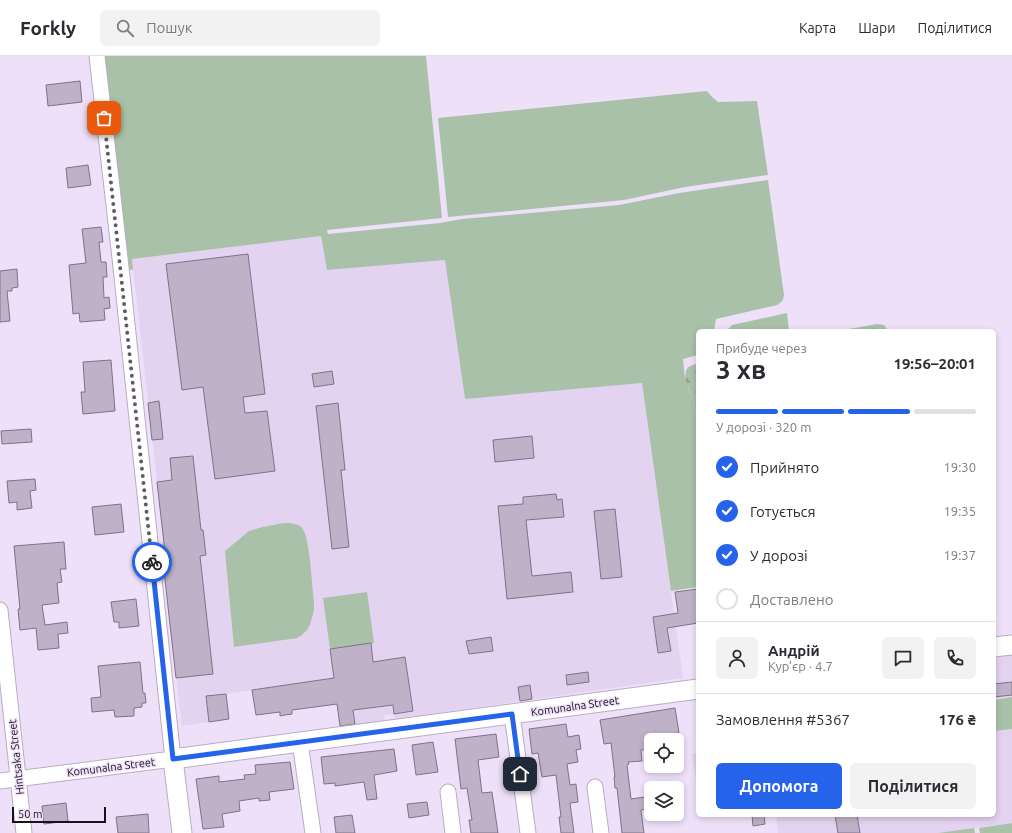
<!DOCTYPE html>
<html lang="uk">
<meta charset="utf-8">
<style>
body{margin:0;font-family:Ubuntu,sans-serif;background:#f2f2f3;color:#2b2b33;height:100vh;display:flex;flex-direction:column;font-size:15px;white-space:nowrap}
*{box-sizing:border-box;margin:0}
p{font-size:13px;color:#7c7c81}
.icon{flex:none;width:22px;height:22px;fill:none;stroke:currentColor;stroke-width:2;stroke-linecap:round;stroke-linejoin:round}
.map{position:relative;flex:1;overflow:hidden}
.panel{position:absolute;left:696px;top:273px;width:300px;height:488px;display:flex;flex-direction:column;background:#fff;border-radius:6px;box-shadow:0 2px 6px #0003}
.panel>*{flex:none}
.fabs{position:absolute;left:644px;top:677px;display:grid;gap:8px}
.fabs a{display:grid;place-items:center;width:40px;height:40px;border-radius:6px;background:#fff;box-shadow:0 2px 6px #0003;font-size:20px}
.scale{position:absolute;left:12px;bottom:10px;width:94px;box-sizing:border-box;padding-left:4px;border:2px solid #16121a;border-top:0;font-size:11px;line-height:14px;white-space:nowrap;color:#16121a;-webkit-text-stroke:3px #eee0f9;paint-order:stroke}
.pin{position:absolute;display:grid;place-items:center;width:34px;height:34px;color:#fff;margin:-17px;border-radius:8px;box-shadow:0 2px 6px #0006}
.courier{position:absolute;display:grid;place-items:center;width:40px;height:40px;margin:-20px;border:3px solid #2563eb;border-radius:50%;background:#fff;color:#222;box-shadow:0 1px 5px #0007}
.summary em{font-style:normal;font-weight:700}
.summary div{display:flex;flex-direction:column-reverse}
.summary{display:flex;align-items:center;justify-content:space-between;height:68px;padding:0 20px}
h1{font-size:26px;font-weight:700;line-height:30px}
.bar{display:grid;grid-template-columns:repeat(4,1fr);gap:6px 4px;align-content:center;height:48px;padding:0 20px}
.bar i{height:5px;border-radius:3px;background:#e1e1e2}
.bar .active{background:#2563eb}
.bar p{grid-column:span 4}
.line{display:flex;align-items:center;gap:10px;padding:0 20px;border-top:1px solid #e1e1e2}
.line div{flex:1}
.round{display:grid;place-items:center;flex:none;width:42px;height:42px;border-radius:6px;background:#f2f2f3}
ol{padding:0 20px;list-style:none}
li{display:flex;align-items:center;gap:12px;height:44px}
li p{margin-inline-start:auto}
li .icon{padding:4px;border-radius:50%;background:#2563eb;color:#fff;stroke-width:4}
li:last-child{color:#7c7c81}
li i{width:22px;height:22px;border:2px solid #e1e1e2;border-radius:50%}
.button{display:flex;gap:8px;margin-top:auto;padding:8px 20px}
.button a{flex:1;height:46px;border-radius:6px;background:#2563eb;color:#fff;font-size:16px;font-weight:700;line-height:46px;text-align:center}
.button a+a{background:#f2f2f3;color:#2b2b33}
header{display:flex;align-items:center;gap:24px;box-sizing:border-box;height:56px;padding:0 20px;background:#fff;border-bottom:1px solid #e1e1e2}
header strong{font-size:19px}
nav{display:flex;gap:22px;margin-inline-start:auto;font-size:14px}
.search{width:280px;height:36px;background:#f2f2f3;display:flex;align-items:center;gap:10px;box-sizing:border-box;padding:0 14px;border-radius:6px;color:#7c7c81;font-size:15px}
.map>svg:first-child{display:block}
.built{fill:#e4d2f1}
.green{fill:#a9c1a9}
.forest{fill:url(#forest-firs)}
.building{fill:#beb1c8;stroke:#7f7288}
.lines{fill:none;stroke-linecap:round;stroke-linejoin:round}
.minor-casing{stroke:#b9acc3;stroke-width:17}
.major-casing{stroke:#b9acc3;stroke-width:21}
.minor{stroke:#fff;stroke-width:15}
.major{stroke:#fff;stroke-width:19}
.done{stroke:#625a68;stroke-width:4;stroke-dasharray:0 7.2}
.route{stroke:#2563eb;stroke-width:5}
.labels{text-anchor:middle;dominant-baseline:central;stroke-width:3;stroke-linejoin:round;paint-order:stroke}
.street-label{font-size:11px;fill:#16121a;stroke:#eee0f9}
</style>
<header>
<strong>Forkly</strong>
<div class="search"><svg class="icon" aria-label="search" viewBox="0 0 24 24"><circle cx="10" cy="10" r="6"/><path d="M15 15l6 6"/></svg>Пошук</div>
<nav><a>Карта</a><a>Шари</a><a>Поділитися</a></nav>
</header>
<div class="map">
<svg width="1012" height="777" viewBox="0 0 1012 777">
<defs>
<pattern id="forest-firs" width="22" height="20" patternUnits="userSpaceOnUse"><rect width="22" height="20" fill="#a9c1a9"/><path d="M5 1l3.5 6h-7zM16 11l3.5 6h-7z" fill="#91a591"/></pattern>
</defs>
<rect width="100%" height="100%" fill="#eee0f9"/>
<!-- built -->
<path class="built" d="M321,180L327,214L445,204L465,343L642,327L683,622L395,663L394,658L384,659L385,665L340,671L337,648L292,654V658L285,659L280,660L279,656L256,659L252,634L226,638L229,663L182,670L163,506L166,505L132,203Z
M1012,599V641L994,644V610L996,609L995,601Z
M1012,673V767L938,777H778L776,759H994V675Z
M698,697V737L692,698Z"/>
<!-- green -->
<path class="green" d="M102,0H426L442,162L327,174L328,178L440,167L462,163L619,149L679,137L768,124L784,239C783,245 782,246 777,249L716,263L714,275H698V299L683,303L685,323L694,346L698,372V531L671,535L642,327L465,343L445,204L327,214L321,180L132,203L133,214L128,213Z
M707,35L712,41L718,46L757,45L768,119L685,131L624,144L448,161L438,62Z
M787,257L789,275H726L732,269Z
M284,467C290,467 297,467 302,472C310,480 312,532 314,546V554L310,569L307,574L302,579L297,582L234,591L225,495L249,475L263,471Z
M367,536L374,587L330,593L323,542Z
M1012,641V673L994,675V644Z
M1012,767V777H980L979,772Z
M974,772L975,777H938Z"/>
<!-- forest -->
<path class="forest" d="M877,268L884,269L888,275H838Z
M698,307V372L694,346L685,323L686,315L688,311Z"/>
<!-- building -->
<path class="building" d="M80,25L82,46L48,50L46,29Z
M88,109L91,129L68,132L66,112Z
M101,171L103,186H99L101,206H106L107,221H103L104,242L109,241L110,252L104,253L105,264L80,266L79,257L73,258L69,209L86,207L82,173Z
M248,198L265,338L243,341L245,357L267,355L275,415L215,423L203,331L182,334L166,208Z
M17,213L18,231L12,232V235H7L10,265L0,266V215Z
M111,304L115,355L83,358L81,336H85L83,306Z
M332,315L334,328L314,331L312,318Z
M159,345L163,383L152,384L148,347Z
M338,347L345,414H341L349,491L332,493L316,350Z
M31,373L32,386L2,388L1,375Z
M532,380L534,402L495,406L493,384Z
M193,400L201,474H203L206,499L200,500L213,618L176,622L163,506L166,505L157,426L172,424L170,402Z
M35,423L36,434L30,435L32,452L17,454V446L9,447L7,425Z
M556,438L557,444L562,443L564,461L526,464L532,520L571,516L573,536L507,543L498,450L523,448V441Z
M121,448L124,476L95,479L92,451Z
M615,453L622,521L601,523L594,455Z
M64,486L66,513H60L62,526L57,527L59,547L42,549L45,569L67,566L68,577L58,578L59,592L38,594L36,572L20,574L18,553H20L14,490Z
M698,533V567L667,572L671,595L658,597L653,561L678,557L675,536Z
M136,543L139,570L119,572V566H114L111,546Z
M491,581L493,595L469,598L466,585Z
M371,587L373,606L405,601L413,655L394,658L393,649L353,654L355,668L340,670L337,648L292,654V658L285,659L280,660V656L256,659L252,634L334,622L330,593Z
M140,606L143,637H145L146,647H142V651L134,652V660L115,661L114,654L92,656L91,642L101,641L98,610Z
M588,616L589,626L567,629L566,619Z
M1012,626V639L994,641V628Z
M530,629L532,643L520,645L518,631Z
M226,638L229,663L209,666L206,640Z
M675,652L679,677L667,678L668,684H648L650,693L641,694L642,705L628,706L629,708L627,709L631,743L651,740V752L641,754L644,777H622L617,732H615L614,721H615L611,687L604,688L600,664Z
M566,668L568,681L579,679L581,693L576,694L578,706L567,708L570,729L576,728L578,746L570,747L574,777H561L559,761H561L556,719L542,721L538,697L532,698L529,673Z
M496,678L499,701L478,704L482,737L492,736L498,777H471L469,764H472L467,732L461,733L455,683Z
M433,686L438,716L416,719L412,689Z
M394,693L397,715L374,719L377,743L367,744L364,726L335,730V727L324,728L321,701Z
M290,706L294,733L269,736L270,744L259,745V742L239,745L240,755L222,758L224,771L203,773L196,723L219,720V726L245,723L244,719L256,718L255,709Z
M427,746L429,759L409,762L407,748Z
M66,747L68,765L44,768L42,750Z
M148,758L149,777H118L116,761Z
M352,759L355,777H336L334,761Z
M752,759H764L765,768L753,770Z
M835,759H857L860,777H838Z"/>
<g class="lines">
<!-- minor casing -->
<g class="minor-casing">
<path id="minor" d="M0,554L24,777
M512,658L528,777
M300,686L313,777
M0,725L173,703L120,202L97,0
M595,731L601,777
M448,736L453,777"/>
</g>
<!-- major casing -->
<g class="major-casing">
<path id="major" d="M994,591L1012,589
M182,777L173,703L698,633"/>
</g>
<!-- minor -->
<use href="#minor" class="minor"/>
<!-- major -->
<use href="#major" class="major"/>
</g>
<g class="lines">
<!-- done -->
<path class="done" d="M104,62L152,506"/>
<!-- route -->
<path class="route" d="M152,506L173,703L512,658L520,718"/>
</g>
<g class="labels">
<!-- street labels -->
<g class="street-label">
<text transform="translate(575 650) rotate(-8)">Komunalna Street</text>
<text transform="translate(16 701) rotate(-96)">Hintsaka Street</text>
<text transform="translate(111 711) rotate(-7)">Komunalna Street</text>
</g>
</g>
</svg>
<div class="fabs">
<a><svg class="icon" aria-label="locate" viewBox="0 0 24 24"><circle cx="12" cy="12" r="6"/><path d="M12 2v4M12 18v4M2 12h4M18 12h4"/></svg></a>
<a><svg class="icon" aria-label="layers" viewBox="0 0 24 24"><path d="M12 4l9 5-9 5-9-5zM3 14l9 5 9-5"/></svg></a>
</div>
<div class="scale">50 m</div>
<div class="pin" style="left:104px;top:62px;background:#ea580c"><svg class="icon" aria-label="bag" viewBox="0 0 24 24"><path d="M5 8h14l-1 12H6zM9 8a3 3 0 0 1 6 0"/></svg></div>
<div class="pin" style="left:520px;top:718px;background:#1f2937"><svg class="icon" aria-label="home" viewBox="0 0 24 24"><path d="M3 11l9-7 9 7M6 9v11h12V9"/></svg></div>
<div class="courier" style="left:152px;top:506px"><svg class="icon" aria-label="bike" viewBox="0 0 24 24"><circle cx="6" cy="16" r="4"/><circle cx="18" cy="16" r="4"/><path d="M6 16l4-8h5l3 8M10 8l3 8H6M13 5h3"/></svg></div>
<section class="panel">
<div class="summary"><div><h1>3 хв</h1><p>Прибуде через</p></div><em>19:56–20:01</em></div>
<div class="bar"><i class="active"></i><i class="active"></i><i class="active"></i><i></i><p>У дорозі · 320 m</p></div>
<ol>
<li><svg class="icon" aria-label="check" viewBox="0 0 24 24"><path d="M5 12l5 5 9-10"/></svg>Прийнято<p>19:30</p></li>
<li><svg class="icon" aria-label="check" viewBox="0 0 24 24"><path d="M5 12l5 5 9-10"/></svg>Готується<p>19:35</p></li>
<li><svg class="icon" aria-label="check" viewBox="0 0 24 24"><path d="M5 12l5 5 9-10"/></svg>У дорозі<p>19:37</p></li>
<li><i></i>Доставлено</li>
</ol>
<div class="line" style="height:72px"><a class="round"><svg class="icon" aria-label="person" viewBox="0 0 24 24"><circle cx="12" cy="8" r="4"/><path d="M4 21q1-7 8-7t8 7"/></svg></a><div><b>Андрій</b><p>Кур’єр · 4.7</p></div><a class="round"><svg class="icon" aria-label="chat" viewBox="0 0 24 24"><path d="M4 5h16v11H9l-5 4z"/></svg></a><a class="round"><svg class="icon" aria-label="phone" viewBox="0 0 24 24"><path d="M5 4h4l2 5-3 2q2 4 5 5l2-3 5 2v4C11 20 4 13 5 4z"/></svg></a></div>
<div class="line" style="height:52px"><div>Замовлення #5367</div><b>176 ₴</b></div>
<div class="button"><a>Допомога</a><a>Поділитися</a></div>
</section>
</div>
